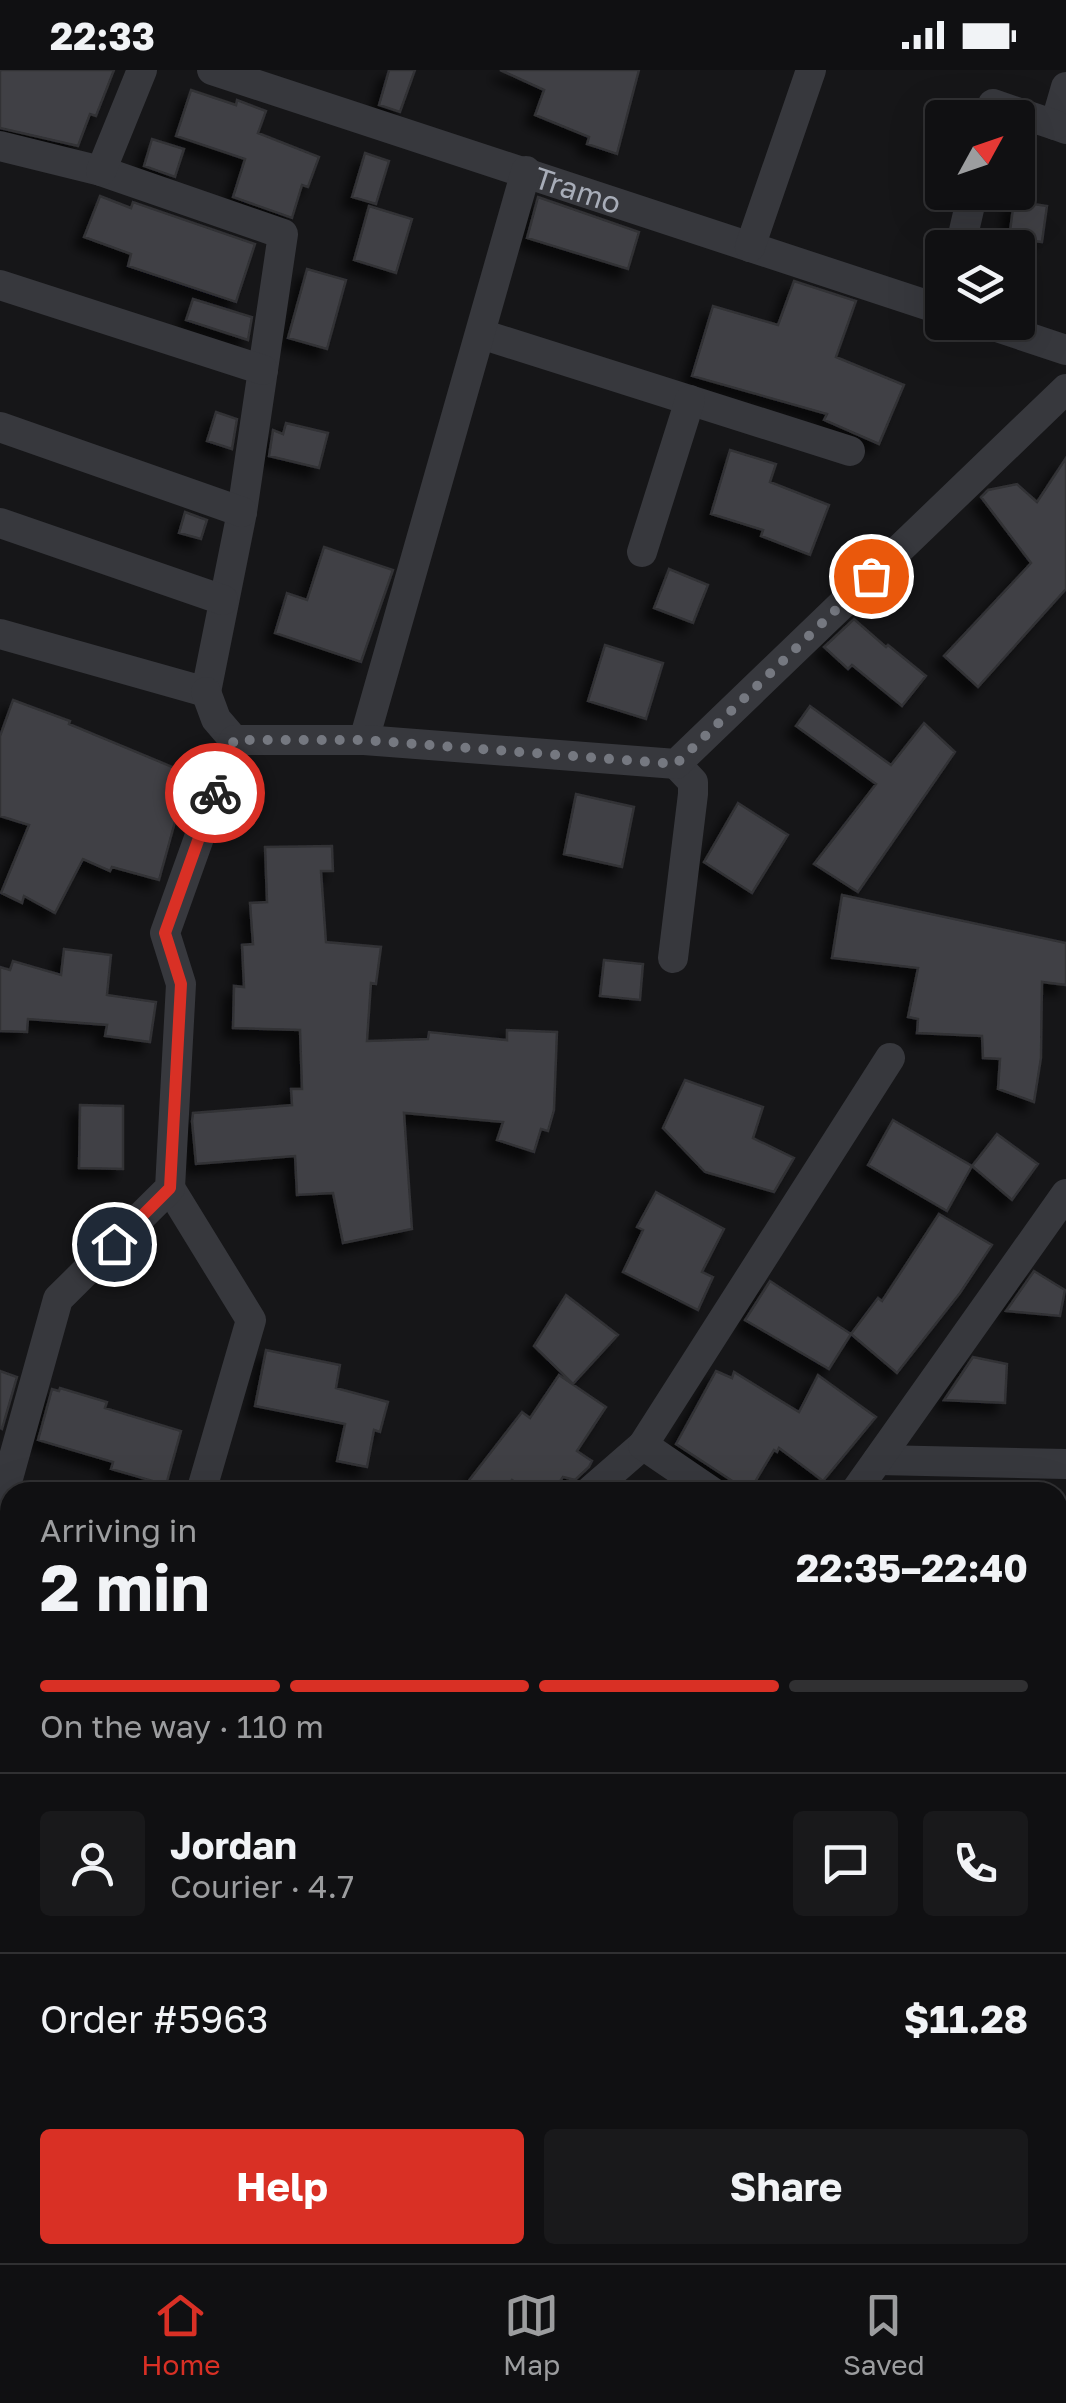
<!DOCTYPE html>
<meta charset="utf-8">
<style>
body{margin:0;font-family:"Golos Text",sans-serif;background:#19191b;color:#f1f3f6;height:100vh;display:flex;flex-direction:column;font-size:38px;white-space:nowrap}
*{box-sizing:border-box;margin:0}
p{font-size:32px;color:#9c9d9f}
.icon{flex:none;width:55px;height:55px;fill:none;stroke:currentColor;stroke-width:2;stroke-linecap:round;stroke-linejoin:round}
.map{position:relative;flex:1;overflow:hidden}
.details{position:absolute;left:0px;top:1412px;width:1068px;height:782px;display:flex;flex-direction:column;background:#101012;border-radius:30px 30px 0 0;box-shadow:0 10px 40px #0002,0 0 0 2px #303032}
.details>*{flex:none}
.needle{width:65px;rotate:50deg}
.tools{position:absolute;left:925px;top:30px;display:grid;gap:20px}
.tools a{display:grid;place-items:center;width:110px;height:110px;border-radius:10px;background:#101012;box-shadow:0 10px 40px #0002,0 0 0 2px #303032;font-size:50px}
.pin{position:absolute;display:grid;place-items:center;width:85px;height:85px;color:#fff;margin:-42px;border:5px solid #fff;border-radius:50%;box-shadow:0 2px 10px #0007}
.courier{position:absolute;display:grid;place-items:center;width:100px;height:100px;margin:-50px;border:8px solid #d93025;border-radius:50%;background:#fff;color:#222;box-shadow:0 2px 12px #0007}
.summary em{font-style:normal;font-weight:700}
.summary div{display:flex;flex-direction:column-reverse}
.summary{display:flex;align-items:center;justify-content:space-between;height:170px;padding:0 40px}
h1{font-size:65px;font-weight:700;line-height:75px}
.bar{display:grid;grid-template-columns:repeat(4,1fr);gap:15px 10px;align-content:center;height:120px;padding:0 40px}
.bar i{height:12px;border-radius:8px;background:#303032}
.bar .on{background:#d93025}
.bar p{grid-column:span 4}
.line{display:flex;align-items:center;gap:25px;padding:0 40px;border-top:2px solid #303032}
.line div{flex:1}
.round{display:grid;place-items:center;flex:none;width:105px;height:105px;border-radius:10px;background:#19191b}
.button{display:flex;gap:20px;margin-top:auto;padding:20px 40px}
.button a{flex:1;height:115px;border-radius:10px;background:#d93025;color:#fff;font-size:40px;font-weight:700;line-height:115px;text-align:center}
.button a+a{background:#19191b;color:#f1f3f6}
.status{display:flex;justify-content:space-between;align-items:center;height:70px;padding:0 50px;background:#101012;direction:ltr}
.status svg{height:28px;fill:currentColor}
.dock{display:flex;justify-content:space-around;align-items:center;height:140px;border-top:2px solid #303032;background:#101012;font-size:28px;color:#9c9d9f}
.dock a{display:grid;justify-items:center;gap:5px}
.dock .on{color:#d93025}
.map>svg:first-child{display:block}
.building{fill:#404145;stroke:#303034;stroke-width:2.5;filter:url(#shadow)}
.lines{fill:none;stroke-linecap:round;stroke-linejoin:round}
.minor{stroke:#37383d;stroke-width:30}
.major{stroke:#53555c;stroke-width:38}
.done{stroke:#757880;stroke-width:10;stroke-dasharray:0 18}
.route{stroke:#d93025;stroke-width:12}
.labels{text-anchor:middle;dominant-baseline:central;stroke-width:8;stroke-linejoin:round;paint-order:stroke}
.street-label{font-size:30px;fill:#a8adb8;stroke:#111113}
</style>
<div class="status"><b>22:33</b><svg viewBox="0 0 49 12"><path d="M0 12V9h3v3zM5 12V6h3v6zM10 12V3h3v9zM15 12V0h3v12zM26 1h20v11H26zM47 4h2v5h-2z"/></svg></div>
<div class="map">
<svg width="1066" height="2193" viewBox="0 0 1066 2193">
<defs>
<filter id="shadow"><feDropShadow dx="-9" dy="9" stdDeviation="5" flood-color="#0009"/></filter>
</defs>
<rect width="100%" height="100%" fill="#161618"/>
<!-- building -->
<path class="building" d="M0,0H114L96,46L90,44L78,76L0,58Z
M389,0H415L400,42L379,35Z
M500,0H639L617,84L587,74L589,67L535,45L544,20Z
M191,20L236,35L237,30L266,41L258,63L319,87L308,117L302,115L292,148L233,127L245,89L176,66Z
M152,69L184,79L175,107L144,96Z
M365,83L389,91L376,134L352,127Z
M100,126L131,138L133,132L255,174L236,232L128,196L131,184L84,167Z
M538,127L639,162L628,199L527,168Z
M1014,131L1047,136L1042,172L1009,168Z
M369,136L412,149L396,203L354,190Z
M307,199L346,210L327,279L288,268Z
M794,211L856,231L836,287L904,315L879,374L824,350L827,344L692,306L713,236L778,255Z
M193,229L252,247L248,270L186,250Z
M216,342L237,349L232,379L207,371Z
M286,353L328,363L319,398L269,386L273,360L283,364Z
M730,380L776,394L770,412L829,435L810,485L761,466L763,460L711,444Z
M1066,388V519L978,617L944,586L1031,493L981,427L988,420L1017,414L1037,432Z
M185,442L207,450L201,469L179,463Z
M324,477L393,500L361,592L275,563L287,523L307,530Z
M669,499L708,515L693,553L654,538Z
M854,549L886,577L888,575L926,606L902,636L852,595L848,599L824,577Z
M605,575L663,593L646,649L588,631Z
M13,630L70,651L69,654L199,708L175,752L159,810L112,797L110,801L83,789L55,843L24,826L22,833L1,823L29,755L0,746V666Z
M810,636L891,695L924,653L955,682L858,822L814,794L876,714L796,656Z
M576,724L634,737L622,797L564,784Z
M738,733L788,765L752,823L704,792Z
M332,776L333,801H321L326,872L381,877L376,914L371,913L367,971L428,969L429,962L507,970V960L557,962L554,1040L548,1061L541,1059L534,1082L497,1070L503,1052L404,1043L412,1159L343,1173L333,1123L297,1125L295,1086L196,1094L192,1051L193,1043L292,1035L291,1019H302L300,960L233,958L234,916L244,917L242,875L253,874L250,833L267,832L265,777Z
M842,825L1066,873V915L1042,912L1041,988L1034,1032L998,1019L1000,989L983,988L982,966L917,963L918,949L908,947L918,898L832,888Z
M64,879L111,885L107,925L156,932L150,972L105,966L107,955L28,949L27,962L0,961V897L10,900L13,891L61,905Z
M604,890L643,894L640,930L600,926Z
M685,1010L763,1037L753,1068L794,1088L774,1122L705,1102L663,1058Z
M80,1035L123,1036V1099L79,1098Z
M893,1050L972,1096L947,1141L868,1095Z
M997,1064L1038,1094L1012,1130L972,1096Z
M656,1122L724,1159L702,1202L713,1207L698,1240L623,1202L643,1160L637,1157Z
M939,1144L992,1175L960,1223L897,1303L851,1264L878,1228L882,1231Z
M1034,1201L1065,1220L1060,1246L1006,1241Z
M770,1211L851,1264L829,1299L745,1250Z
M566,1225L618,1265L573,1314L534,1276Z
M266,1280L340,1295L336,1318L388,1332L380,1362L374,1360L367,1397L337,1391L345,1354L255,1336Z
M973,1287L1007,1294L1005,1333L944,1330Z
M0,1301L17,1307L2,1359L0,1358Z
M716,1301L732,1308L734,1302L799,1342L818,1305L876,1347L823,1411L779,1378L777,1382L774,1380L749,1422L676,1374Z
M559,1305L606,1337L577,1381L592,1391L589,1397L575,1410L563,1407L553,1422H529L512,1410L503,1422H460L522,1342L530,1348Z
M60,1318L107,1332L105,1338L181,1361L166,1415L111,1399L113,1392L38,1370L52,1319L59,1321Z"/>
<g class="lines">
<!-- minor -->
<g class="minor">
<path id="s1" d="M212,0L942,240"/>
<path d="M1066,17L1055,55L1066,59"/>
<path d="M990,48L993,34L1055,55"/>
<path d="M0,76L101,101L283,164L242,442L206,622L0,564"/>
<path d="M101,101L142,0"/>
<path d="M750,177L811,0"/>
<path d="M960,178L973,122"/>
<path d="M0,215L263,300"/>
<path d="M982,252L1066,280"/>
<path d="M481,264L850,381"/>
<path d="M0,357L242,442"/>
<path d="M0,453L223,530"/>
<path d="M642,482L690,330"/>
<path d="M206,622L216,649L234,670"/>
<path d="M364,670L526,101"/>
<path d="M673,888L693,724V712L676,694"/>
<path d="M170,1118L251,1250L201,1422"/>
<path d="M878,1390L1066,1394"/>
<path d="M589,1422L643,1375"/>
<path d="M712,1422L643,1375L890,988"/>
<path d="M855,1422L1066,1124"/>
<path d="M0,1437L58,1229L170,1118L181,914L165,863L234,670H364L676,694L1066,319"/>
<path d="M1058,1571L1066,1570"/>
<path d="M0,1860L10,1855"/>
<path d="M1058,1873L1066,1874"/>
<path d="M631,2193L632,2185"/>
</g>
<!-- major -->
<path class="major" d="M0,1969L10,1971
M1058,2167L1066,2169"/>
</g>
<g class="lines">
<!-- done -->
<path class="done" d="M215,723L234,670H364L676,694L871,506"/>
<!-- route -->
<path class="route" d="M114,1174L170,1118L181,914L165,863L215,723"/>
</g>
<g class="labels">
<!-- street labels -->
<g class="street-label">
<text stroke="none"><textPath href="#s1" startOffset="385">Tramo</textPath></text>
</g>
</g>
</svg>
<div class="tools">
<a><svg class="needle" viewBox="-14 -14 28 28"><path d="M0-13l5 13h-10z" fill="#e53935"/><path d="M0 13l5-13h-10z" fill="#9c9d9f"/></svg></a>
<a><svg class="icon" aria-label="layers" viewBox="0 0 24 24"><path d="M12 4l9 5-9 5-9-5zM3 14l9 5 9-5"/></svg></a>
</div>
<div class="pin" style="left:871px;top:506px;background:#ea580c"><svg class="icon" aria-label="bag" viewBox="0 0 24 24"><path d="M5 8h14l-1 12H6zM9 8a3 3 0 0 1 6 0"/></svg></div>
<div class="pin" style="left:114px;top:1174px;background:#1f2937"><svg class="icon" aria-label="home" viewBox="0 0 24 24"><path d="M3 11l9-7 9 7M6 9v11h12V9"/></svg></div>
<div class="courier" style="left:215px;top:723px"><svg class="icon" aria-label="bike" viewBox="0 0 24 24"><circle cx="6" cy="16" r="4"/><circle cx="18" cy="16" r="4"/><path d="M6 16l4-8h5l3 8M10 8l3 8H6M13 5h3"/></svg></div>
<section class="details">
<div class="summary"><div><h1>2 min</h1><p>Arriving in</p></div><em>22:35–22:40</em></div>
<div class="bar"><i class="on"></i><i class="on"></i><i class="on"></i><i></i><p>On the way · 110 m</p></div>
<div class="line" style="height:180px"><a class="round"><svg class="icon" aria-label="person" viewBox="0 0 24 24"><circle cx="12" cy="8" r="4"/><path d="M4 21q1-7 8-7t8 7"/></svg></a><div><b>Jordan</b><p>Courier · 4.7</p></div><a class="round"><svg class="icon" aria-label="chat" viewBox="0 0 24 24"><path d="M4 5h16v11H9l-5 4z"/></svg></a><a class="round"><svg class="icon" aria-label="phone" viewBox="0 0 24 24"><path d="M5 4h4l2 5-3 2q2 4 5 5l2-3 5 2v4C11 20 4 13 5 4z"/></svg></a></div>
<div class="line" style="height:130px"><div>Order #5963</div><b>$11.28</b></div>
<div class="button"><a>Help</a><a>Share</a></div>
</section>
</div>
<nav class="dock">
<a class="on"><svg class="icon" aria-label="home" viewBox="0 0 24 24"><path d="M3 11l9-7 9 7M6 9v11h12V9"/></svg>Home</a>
<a><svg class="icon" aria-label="map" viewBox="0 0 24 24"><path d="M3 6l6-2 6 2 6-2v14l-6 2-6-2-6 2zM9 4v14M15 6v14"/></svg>Map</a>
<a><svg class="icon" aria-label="saved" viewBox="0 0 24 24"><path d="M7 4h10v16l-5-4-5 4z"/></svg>Saved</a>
</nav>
